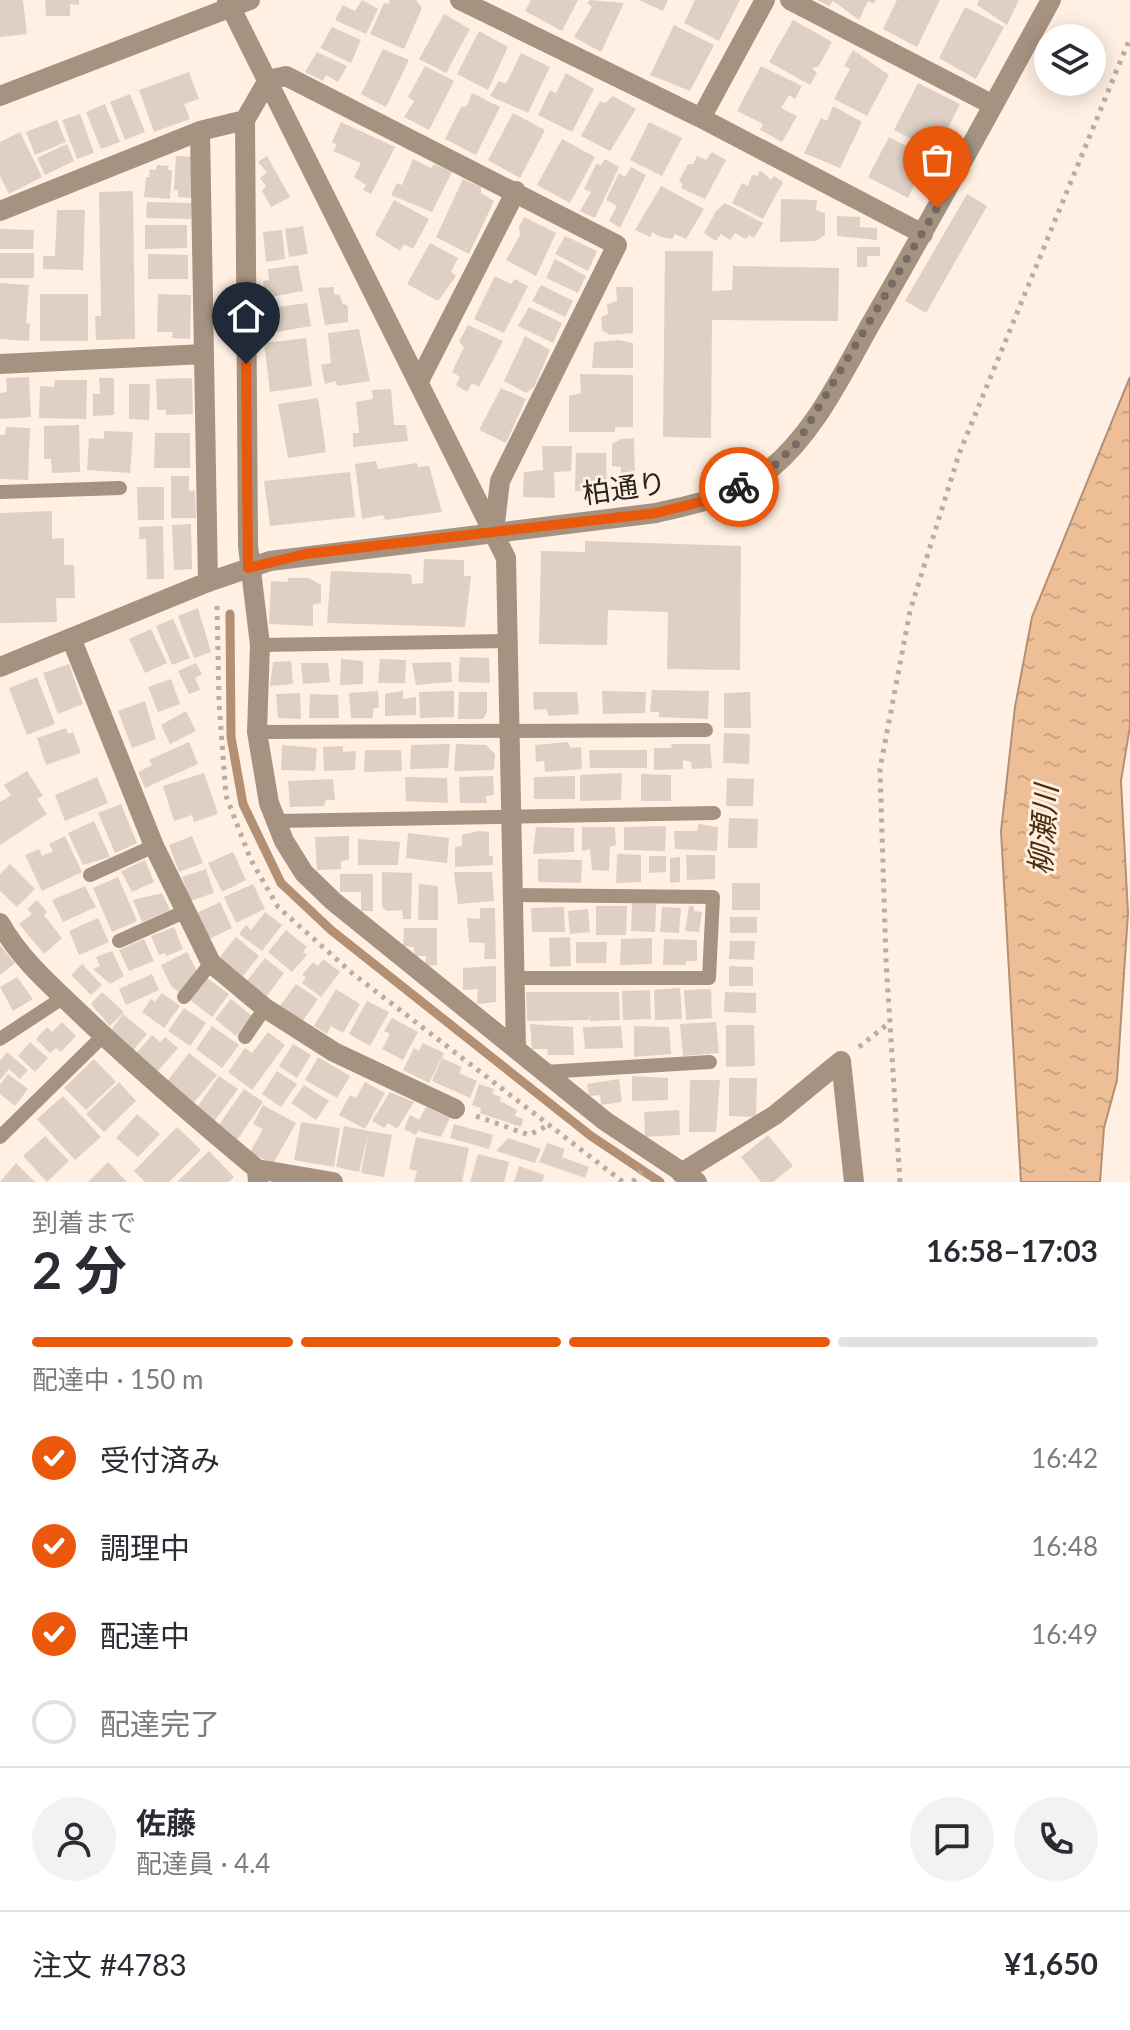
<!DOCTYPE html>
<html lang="ja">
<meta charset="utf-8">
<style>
body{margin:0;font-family:Lato,"Noto Sans JP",sans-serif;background:#f2f2f3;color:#2b2b33;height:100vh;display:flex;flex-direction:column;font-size:30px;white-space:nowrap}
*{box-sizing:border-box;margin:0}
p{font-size:26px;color:#7c7c81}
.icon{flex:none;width:44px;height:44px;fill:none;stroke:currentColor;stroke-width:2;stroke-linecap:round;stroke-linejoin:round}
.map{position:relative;height:1182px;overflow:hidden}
.sheet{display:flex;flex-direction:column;background:#fff;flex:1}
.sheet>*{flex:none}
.controls{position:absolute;left:1034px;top:24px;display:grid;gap:16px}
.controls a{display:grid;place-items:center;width:72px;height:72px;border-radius:50%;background:#fff;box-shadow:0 4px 20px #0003;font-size:40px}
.pin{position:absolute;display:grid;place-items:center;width:68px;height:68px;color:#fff;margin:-82px -34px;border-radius:50% 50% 50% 0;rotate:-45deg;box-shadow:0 0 8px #0007}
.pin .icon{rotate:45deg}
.courier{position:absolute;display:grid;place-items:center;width:80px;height:80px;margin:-40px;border:6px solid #ea580c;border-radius:50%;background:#fff;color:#222;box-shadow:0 2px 10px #0007}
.summary em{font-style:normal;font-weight:700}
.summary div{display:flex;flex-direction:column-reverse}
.summary{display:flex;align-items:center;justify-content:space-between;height:136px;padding:0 32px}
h1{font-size:52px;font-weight:700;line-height:60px}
.bar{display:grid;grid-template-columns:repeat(4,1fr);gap:12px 8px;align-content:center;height:96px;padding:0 32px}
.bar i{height:10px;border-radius:6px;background:#e1e1e2}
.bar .active{background:#ea580c}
.bar p{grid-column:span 4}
.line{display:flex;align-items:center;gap:20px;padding:0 32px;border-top:2px solid #e1e1e2}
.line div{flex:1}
.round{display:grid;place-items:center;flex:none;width:84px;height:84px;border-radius:42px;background:#f2f2f3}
ol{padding:0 32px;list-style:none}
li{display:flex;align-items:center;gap:24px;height:88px}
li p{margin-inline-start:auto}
li .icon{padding:8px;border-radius:50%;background:#ea580c;color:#fff;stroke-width:4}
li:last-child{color:#7c7c81}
li i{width:44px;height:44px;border:4px solid #e1e1e2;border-radius:50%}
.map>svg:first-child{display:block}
.water{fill:url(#water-ripples);stroke:#b39073;stroke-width:2}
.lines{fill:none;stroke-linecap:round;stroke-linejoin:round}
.stream{stroke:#b39073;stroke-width:9}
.building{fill:#ded0c4}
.path{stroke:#baaea3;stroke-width:5;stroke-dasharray:4 6;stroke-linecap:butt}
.service{stroke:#a69281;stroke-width:14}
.minor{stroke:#a69281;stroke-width:20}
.tertiary{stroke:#a69281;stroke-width:20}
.done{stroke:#746b64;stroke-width:8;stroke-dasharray:0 14.4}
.route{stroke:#ea580c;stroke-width:10}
.labels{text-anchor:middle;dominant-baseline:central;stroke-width:6;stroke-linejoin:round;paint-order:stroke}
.street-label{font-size:28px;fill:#29231f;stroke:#fff0e3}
.water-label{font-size:30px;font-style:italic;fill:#4d2e0e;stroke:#fff0e3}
</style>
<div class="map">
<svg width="1130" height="1182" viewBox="0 0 1130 1182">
<defs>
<pattern id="water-ripples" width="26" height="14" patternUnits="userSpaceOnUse" patternTransform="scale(2)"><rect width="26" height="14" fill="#eebf97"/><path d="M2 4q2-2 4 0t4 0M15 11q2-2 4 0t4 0" fill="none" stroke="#cca482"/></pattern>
</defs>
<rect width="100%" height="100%" fill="#fff0e3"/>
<!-- water -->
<path class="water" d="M1130,377V726L1121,781L1128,913L1117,1080L1104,1128L1100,1182H1021L1001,831L1015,707L1032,617Z"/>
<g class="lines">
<!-- stream -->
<path class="stream" d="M230,614L231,737L243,804L281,883L331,930L591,1136L660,1182"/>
</g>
<!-- building -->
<path class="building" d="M0,0H23L27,34L0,37Z
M45,0H79V5L70,4V16H46Z
M362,0L378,9L366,34L335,20L343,5L355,11Z
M390,0H416L422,8L404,49L370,34L384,3L389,4Z
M531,0H578L562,31L525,11Z
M590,0L624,3L601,52L574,37L592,7L587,3Z
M639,0H668L663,11Z
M695,0H740L719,41L684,23Z
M817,0H876L874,4L868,1L859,20L833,1L829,6Z
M897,0H940L917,47L883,29Z
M979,0H1019L1007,25L977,5Z
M965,7L1004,27L976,79L939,58Z
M444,14L470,29L446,73L419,59Z
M793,20L832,42L819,66L812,68L817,73L810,85L769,62Z
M674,25L714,45L690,91L650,75Z
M332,27L361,40L351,63L320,48Z
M479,31L508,47L488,90L457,74Z
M383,49L409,60L386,107L361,94Z
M853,50L889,75L867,116L834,99L850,69L844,66Z
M317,52L347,66L338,82L326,75L323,81L305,72Z
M521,53L550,67L528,113L490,96L499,81L506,84Z
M425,66L454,81L429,130L404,117L414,101L408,97Z
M761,66L802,86L795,99L789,95L781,108L797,116L782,142L760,130L763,124L737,111Z
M189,72L199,99L184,104L190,119L154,132L139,90Z
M566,73L594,89L572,132L538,115L550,90L556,93Z
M918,83L960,104L936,152L894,130Z
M472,93L500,107L476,155L445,139L461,107L467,106Z
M130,94L145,132L125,140L110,102Z
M613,96L636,109L610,151L581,136L600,101L605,103Z
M105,104L120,142L101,149L86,112Z
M833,106L862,122L840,168L804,153L821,118L827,121Z
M513,113L545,130L520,178L488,160Z
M80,114L94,153L77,159L62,120Z
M57,120L66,142L35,155L26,132Z
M341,122L395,147L371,194L363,190L366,185L354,177L361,163L333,151L337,145L332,142Z
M649,122L682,138L662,176L630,160Z
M20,132L42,177L9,194L0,176V142Z
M889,137L928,158L908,198L868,177Z
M562,139L595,157L570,203L537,185Z
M67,144L74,161L45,175L37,158Z
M712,152L726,160L705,199L681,188L683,184L679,181L688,164H693L697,156L706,160Z
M176,156L195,157L193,198L178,197V190H174Z
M267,156L290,197L271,207L262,191L266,186L260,178L267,172L258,162Z
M413,159L431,168L434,164L452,172L432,212L391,195L397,183L402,185Z
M605,159L619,167L595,218L580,211L591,192L584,189L596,164L601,165Z
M157,165L169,166L168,170H172L170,199L144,197L146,177H149L150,169L156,170Z
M631,167L646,175L620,228L609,221L617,206L606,200L619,173L625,177Z
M760,170L771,180L774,176L783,182L763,219L732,203L742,183L748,186L752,175L758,176Z
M463,179L481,187V193L494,201L469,254L436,237Z
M661,186L704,209L686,239L675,234L672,239L661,237L652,232L650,237L635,230Z
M133,191L135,339L96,340L95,316H101L99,192Z
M967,194L987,206L926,313L905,301Z
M781,199L817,200L816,210L825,213V235L816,241L780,242Z
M394,200L429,219L413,249L404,244L400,251L375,235Z
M147,202L192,203L191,219L146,218Z
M725,203L763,223L754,238L749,235L746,239L735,233L730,240L721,234L716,241L704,233L716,211Z
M57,210H85L83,270L43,269V256H55Z
M837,216L860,217V227L877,228V240L837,236Z
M524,217L556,233L536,276L506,260L520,235L519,227Z
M145,225H187V248L145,249Z
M303,226L308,254L289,257L285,229Z
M0,229L34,230L33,249H0Z
M282,230L285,259L266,262L263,232Z
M565,236L597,251L588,271L555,254Z
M430,243L458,258L451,272L456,276L438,301L407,284Z
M857,247H880V256H867V267H857Z
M665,251H713L712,291L732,290L733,266L839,268L838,321L712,320L711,438L663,437Z
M0,253H34V278H0Z
M148,254L188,255V279H148Z
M555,259L586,276L578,293L546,278Z
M298,265L303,291L265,298L263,281L269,280L268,269Z
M495,276L511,284L515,279L528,286L504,333L474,319Z
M0,283L29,285L26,323L30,324L29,341L0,339Z
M541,285L573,301L565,317L532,301Z
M334,287V294L340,295L342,303L348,306V322L325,325L318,288Z
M616,287H633V333L610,335L602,330L601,317L608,314L607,304L617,301Z
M40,294H88V341H40Z
M158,294L191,295L190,339L172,338L173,332H157Z
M307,303L311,326L265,334L263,309Z
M529,307L562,323L553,343L518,326Z
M468,325L503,341L479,387L472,383L467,392L456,385L460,377L452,372L464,347L459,342Z
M359,329L370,381L338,386L335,381L325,384L321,365L331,363L328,333Z
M525,336L550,350L534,387L526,393L504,381Z
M306,338L312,386L270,392L264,343Z
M619,340L633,343V368H592L594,342Z
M580,374L633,375V427H615V432H569V396L581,393Z
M29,377L31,417L0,419V393L7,392L6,378Z
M99,378H114V415L93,416V394H100Z
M192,378L193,414L166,415V410H157L156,379Z
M55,380H87L86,419L39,418L40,386L54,387Z
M129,384H150L149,420L129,419Z
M501,388L526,399L506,443L479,430Z
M391,389L394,425H406L408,441L353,447V433H359L356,402L373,399L372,390Z
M318,398L326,452L288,458L278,404Z
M79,425L80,472L52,473L51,459H44V426Z
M6,427L30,428L28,480L0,479V435H5Z
M104,431L133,432L130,473L87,470L89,438L104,439Z
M155,433H190V468H154Z
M634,438L635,486H624L620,484L621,467L612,466V444L621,439Z
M542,446H572L571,471L554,472L555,498L523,497L524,472L543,470Z
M576,453H606L607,491H575Z
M376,461L378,469L417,463L418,467L429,466L442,512L385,520L383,515L362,519L355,464Z
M350,472L355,517L270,526L264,481Z
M171,476H189V491L195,490L196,518H171Z
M137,487H164V520H138Z
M52,511V539L64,538V565H74L75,598H56L57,622L0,623V513Z
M191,524L192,569L174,570L172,525Z
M163,526L164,579H147L146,539H139V527Z
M585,541L741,546L740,670L667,669L668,612L608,610L607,645L539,644L541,551L585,552Z
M424,559L464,560V576H471L465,627L327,623L331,571L411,574L412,584L423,583Z
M288,578H309L321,585V603L313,605V626L269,624L271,581L288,582Z
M198,608L211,652L194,658L178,616Z
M173,619L190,658L172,665L156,626Z
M151,629L167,663L145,673L129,639Z
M460,657L489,658L490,683L458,682Z
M341,659L363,661V684L340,685Z
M380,659L406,660L405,683H378Z
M291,661L293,684L270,686L273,662Z
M451,662L452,682L416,685L412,663Z
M196,663L202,674L195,678L200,690L189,694L178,671Z
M301,663H328L330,682L303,684Z
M69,664L83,704L58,714L43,673Z
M37,677L55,724L27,735L9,688Z
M171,679L180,704L158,712L148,687Z
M652,690L709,691L708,719L659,717V712H650Z
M378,691L379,707L373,709V718H351L349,693Z
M403,691V699L416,697V715L385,716V694Z
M454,691V717L420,718L419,692Z
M602,691L646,692L645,713L603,714Z
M459,692H487V712L483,719H458Z
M533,692H577L579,714L549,716L546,709L534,710Z
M750,692L751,728H724V693Z
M300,693L301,719L278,718L276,694Z
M310,694L338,695L339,718H309Z
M145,701L156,739L132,748L118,711Z
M186,711L196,731L170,744L161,725Z
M66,728L68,734L73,732L81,753L46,765L37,738Z
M724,733L750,734L749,764L723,763Z
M189,742L198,764L145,788L138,772L152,765L149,760Z
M568,742L571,748L581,747L582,769L545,772L544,761L536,762L535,745Z
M450,744L448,768L410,769L411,745Z
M456,744L486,745L495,754L494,770L454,771Z
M671,744H710L712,768L692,769L691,762L683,760V769L654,770V748H672Z
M282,745L317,748L315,771L281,770Z
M343,746V752L356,751L355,770L324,771L323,747Z
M365,750H401L402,771L364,772Z
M589,750H647V768H590Z
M27,771L43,796L37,799L47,814L0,845V802L11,795L4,785Z
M204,773L218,814L194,822L192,815L174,821L163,786Z
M622,773L621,800L580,801V775Z
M641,774L671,775V801H641Z
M493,776L494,795L486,796L487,803H460L459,777Z
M575,776V799H534V777Z
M97,777L108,803L65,821L55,795Z
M405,777L447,778L448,803L406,801Z
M727,778L754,779L753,806H726Z
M333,779L335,800H326L324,806L290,807L288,781Z
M121,804L137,843L115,853L98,813Z
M729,818L758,819L757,848H728Z
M94,821L110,857L83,865L68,833Z
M699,824L718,827L717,851L675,849L674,831H697Z
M666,826L665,851L624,850V827Z
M536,827L574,828V852L533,854Z
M582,827H615L616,845L610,847L609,871L592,870L590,849L582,851Z
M478,831L489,832V855L493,857V865L455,867V847L462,846V835Z
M408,833L449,838L447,863L406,858Z
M65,836L82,872L42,891L25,855L39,849L42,856L53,851L49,844Z
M192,836L203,863L179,872L169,845Z
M349,836V860L341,861V869L317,870L315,837Z
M358,839L400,842L398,865H358Z
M233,852L246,880L222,892L208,863Z
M617,854L641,855V882L616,883Z
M686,855H715V879L687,880Z
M649,856H666V872L649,873Z
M680,857V882L670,883V858Z
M538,859L582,860L581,883L538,882Z
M145,860L154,882L132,892L121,871Z
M10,864L35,889L17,907L0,891V874Z
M206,869L214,893L190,901L182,877Z
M382,872L412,873L411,919H403L402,910L387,911L382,907Z
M454,872H492L494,901L458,904Z
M340,874H373V911H361V892H340Z
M118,877L137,921L112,932L93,888Z
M732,883H760V910H732Z
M253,884L265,909L236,923L224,897Z
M419,884L438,886V920H418Z
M85,886L96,907L63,922L52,900Z
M162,893L170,910L142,922L133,900Z
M37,900L47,912L44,915L62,938L44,954L19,924L32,914L27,909Z
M220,902L232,928L209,939L197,913Z
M632,903L656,904L655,932L631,931Z
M596,906H627L626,935H596Z
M689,906H694V911L702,912L699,932L685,931Z
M564,907L565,932H532L531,908Z
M662,907L681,908L679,933L660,932Z
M480,908H495L496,959H484L485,943L469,942L467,918L480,919Z
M588,909L590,932L570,934L568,911Z
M265,912L282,925L262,951L239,934L246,925L251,930Z
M730,917H757V933H730Z
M98,918L109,942L79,955L69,931Z
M174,927L183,949L167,956L165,953L159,955L151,936Z
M404,928H437V965L425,966L426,956H415L414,947L403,946Z
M286,930L307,947L303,952L307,955L292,972L268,952Z
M236,937L259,956L243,976L219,958Z
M570,937L571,966L550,967L549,938Z
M652,938V964L620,965L621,939Z
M144,939L154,961L129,971L119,950Z
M664,939L697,940V961H686V965H663Z
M730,941H755L754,960L729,959Z
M576,942H607L606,963H576Z
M0,945L15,963L0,975Z
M112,951L124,976L110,984L93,969L100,966L96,957Z
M187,952L197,971L180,993L171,986L161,965Z
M265,958L284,973L267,996L247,981Z
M323,959L340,972L321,997L302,983L306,977L302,975L313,962L318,966Z
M82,964L102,985L91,995L71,975Z
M496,966V1002L477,1004L478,989L463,990V968Z
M729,966L753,967V986H729Z
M152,974L159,990L126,1005L119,989Z
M17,977L33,999L13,1011L0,987Z
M207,978L229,994L212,1017L190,1000Z
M296,984L318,999L302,1022L280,1006Z
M680,988L682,1019L655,1020L654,990Z
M336,989L360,1004L343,1033L331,1026L327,1034L314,1026Z
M711,989L712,1018L686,1020L684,990Z
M650,990L651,1019L623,1020L622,991Z
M102,992L124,1012L110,1026L91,1004Z
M526,992H619L620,1020L590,1021L589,1012V1020L527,1021Z
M725,992L756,993V1013L724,1012Z
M162,993L180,1006L164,1028L142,1012L151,999L155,1002Z
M231,999L252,1016L236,1036L215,1019Z
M367,1001L389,1012L370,1046L349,1034Z
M184,1008L206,1023L190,1046L168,1031Z
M123,1014L147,1034L131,1053L108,1034Z
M392,1018L418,1032L403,1060L382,1049L390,1034L384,1031Z
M62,1022L76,1036L61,1052L56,1048L50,1053L36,1039L47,1027L52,1032Z
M716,1022L719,1053L683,1056L680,1024Z
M530,1024L573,1027L574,1055H548L547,1049H532Z
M726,1025H754L755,1066L726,1067Z
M212,1026L239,1045L222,1068L196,1049Z
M621,1026L623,1048L585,1049L583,1027Z
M634,1026L669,1027L671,1054L634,1057Z
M268,1032L285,1045L252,1090L228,1072L245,1048L252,1053Z
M152,1035L160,1042L165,1037L178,1048L155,1074L134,1056Z
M30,1042L48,1058L35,1072L18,1056Z
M423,1043L444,1053L429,1083L403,1070L414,1048L419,1051Z
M293,1044L311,1055L297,1078L279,1066Z
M7,1052L28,1070L20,1079L9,1069L0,1080V1061Z
M189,1053L217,1075L192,1105L165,1084Z
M318,1057L350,1076L337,1098L305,1080Z
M442,1058L462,1067L459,1073L477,1081L470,1098L432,1081Z
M94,1059L116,1082L86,1110L64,1088Z
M277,1071L297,1084L281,1107L262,1094Z
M8,1074L28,1089L15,1106L0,1094V1085Z
M219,1076L238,1089L213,1123L195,1110Z
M632,1076L668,1078V1100L632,1101Z
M729,1078H757L756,1117L729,1116Z
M619,1079L622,1102L601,1105L600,1095L589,1096L587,1084Z
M690,1080H720L716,1132H689Z
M119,1082L136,1101L104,1132L86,1114Z
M365,1082L385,1093L365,1129L339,1115L350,1095L356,1098Z
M479,1084L494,1089L492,1094L501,1097L500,1101L517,1110L515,1116L523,1119L521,1127L480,1113L481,1108L472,1105Z
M304,1085L329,1101L316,1120L291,1103Z
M244,1089L263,1102L237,1140L218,1126Z
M390,1092L414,1102L397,1129L388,1123L384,1128L372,1121Z
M63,1096L101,1137L75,1160L37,1119Z
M263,1105L296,1123L273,1164L250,1152L263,1129L253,1124Z
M426,1107L450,1118L441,1137L418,1131L416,1135L404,1129L410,1115L419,1120Z
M679,1110L680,1135L645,1137L644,1112Z
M137,1114L160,1134L138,1157L116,1138Z
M301,1122L340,1128L334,1167L294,1160Z
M454,1124L493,1135L489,1149L450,1138Z
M344,1126L369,1131L359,1172L336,1167Z
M177,1127L201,1150L169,1182H145L134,1171Z
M369,1131L392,1135L384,1177L361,1173Z
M768,1135L793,1166L773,1182H761L741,1157Z
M45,1136L69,1161L47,1182L23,1156Z
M416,1137L469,1148L462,1182H414L417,1171L409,1169Z
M508,1138L541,1149L535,1163L496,1151Z
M547,1143L565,1149L562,1157L589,1167L585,1178L539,1162Z
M209,1151L234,1177L229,1182H177Z
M478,1154L509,1162L504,1182H470Z
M108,1162L127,1182H88Z
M16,1163L35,1182H0Z
M519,1166L545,1175L542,1182H514Z"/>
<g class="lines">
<!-- path -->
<path class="path" d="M217,606L219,703L226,796L251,860L278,907L352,973L623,1182
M859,1047L889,1023
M476,1116L529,1135L549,1125
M633,1182L641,1171
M900,1182L886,961L880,769L910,611L959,454L1130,38"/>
<!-- service -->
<path class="service" d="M0,492L120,488
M260,645L507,641
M257,732L706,730
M277,821L714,813
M90,875L154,846
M512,895L713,897L709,978H514
M119,941L184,912
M184,997L211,963
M245,1037L265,1008
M0,1039L64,997
M544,1072L710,1062
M0,1137L104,1035"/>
<!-- minor -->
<path class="minor" d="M227,0L506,558L516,1049
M460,0L701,118L923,234
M790,0L993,105
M701,118L765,0
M245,120L248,546L260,645L257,732L269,803L284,841L304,873L333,901L605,1121L697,1182
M200,131L208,582
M0,211L200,131L245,120L268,80L286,76L617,245L500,481L494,532
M0,364L204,354
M419,381L516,191
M71,638L154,846L211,963L265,1008L334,1052L455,1109
M0,923C21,961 55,989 86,1019C141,1071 198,1120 257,1169L258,1182
M257,1169L333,1182
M681,1173L775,1115L841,1061L854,1182"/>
<!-- tertiary -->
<path class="tertiary" d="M0,96L250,0
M0,667L208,582L270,561L656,513C694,504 738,496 769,470C816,432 843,372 873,320C934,215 992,107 1051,0"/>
</g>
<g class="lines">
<!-- done -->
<path class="done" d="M739,487L768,472L798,442L937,208"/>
<!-- route -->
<path class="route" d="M246,364L248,568L305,554L656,513L704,501L739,487"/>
</g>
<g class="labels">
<!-- street labels -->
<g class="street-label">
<text transform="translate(624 487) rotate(-8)">柏通り</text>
</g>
<!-- water labels -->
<g class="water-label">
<text transform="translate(1042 830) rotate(-86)">柳瀬川</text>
</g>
</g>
</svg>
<div class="controls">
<a><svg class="icon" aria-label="layers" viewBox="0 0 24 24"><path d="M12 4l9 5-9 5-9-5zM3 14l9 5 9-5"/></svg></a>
</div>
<div class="pin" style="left:937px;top:208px;background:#ea580c"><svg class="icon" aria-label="bag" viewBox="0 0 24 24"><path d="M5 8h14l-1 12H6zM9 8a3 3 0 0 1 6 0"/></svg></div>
<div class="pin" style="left:246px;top:364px;background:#1f2937"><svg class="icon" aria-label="home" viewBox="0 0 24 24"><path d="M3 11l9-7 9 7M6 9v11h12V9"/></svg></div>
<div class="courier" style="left:739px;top:487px"><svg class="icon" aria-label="bike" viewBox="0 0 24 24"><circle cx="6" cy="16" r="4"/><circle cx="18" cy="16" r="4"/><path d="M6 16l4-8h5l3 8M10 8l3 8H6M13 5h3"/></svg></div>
</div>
<section class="sheet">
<div class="summary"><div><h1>2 分</h1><p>到着まで</p></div><em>16:58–17:03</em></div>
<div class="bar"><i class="active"></i><i class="active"></i><i class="active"></i><i></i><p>配達中 · 150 m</p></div>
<ol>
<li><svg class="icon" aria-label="check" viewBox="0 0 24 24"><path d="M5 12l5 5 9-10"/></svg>受付済み<p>16:42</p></li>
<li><svg class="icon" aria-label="check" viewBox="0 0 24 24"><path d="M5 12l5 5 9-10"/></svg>調理中<p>16:48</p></li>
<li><svg class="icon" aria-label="check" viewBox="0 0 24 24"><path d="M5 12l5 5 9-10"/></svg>配達中<p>16:49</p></li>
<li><i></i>配達完了</li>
</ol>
<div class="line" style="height:144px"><a class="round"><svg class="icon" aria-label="person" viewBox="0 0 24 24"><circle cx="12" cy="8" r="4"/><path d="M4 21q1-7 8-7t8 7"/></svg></a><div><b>佐藤</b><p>配達員 · 4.4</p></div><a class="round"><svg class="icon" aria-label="chat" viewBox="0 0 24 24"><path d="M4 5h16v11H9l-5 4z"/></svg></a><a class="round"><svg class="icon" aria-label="phone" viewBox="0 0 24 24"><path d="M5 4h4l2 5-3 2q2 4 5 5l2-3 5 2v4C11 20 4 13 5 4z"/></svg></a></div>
<div class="line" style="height:104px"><div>注文 #4783</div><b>¥1,650</b></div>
</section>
